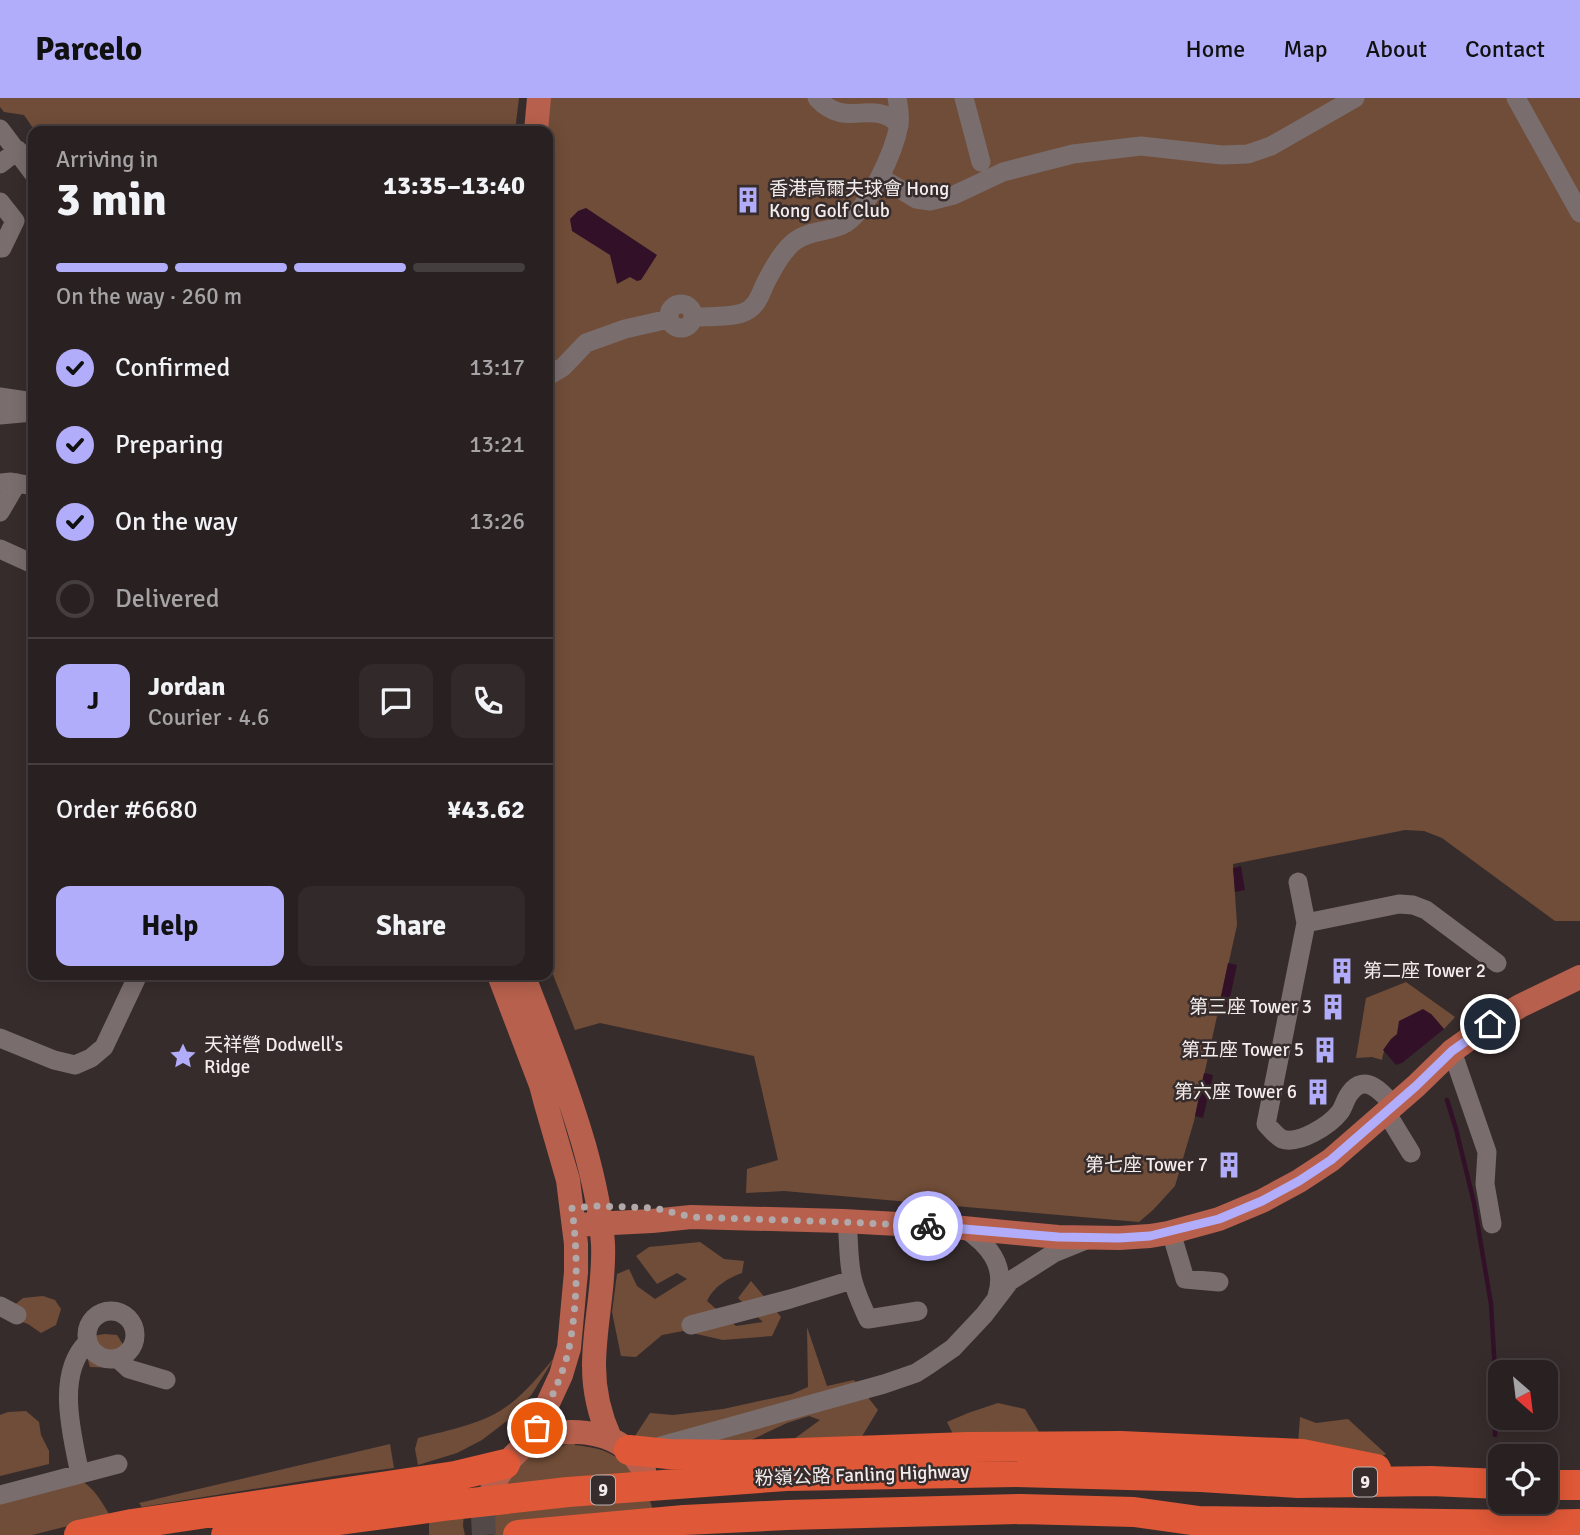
<!DOCTYPE html>
<meta charset="utf-8">
<style>
body{margin:0;font-family:Signika,"Noto Sans SC",sans-serif;background:#31292a;color:#f1f3f6;height:100vh;display:flex;flex-direction:column;font-size:26px;white-space:nowrap}
*{box-sizing:border-box;margin:0}
p{font-size:23px;color:#a5a3a5}
.icon{flex:none;width:38px;height:38px;fill:none;stroke:currentColor;stroke-width:2;stroke-linecap:round;stroke-linejoin:round}
.map{position:relative;flex:1;overflow:hidden}
.panel{position:absolute;left:28px;top:28px;width:525px;height:854px;display:flex;flex-direction:column;background:#292121;border-radius:14px;box-shadow:0 4px 18px #0003,0 0 0 2px #453e3f}
.panel>*{flex:none}
.needle{width:46px;rotate:152deg}
.fabs{position:absolute;left:1488px;top:1262px;display:grid;gap:14px}
.fabs a{display:grid;place-items:center;width:70px;height:70px;border-radius:14px;background:#292121;box-shadow:0 4px 18px #0003,0 0 0 2px #453e3f;font-size:35px}
.pin{position:absolute;display:grid;place-items:center;width:60px;height:60px;color:#fff;margin:-30px;border:4px solid #fff;border-radius:50%;box-shadow:0 2px 7px #0007}
.courier{position:absolute;display:grid;place-items:center;width:70px;height:70px;margin:-35px;border:5px solid #b1adfa;border-radius:50%;background:#fff;color:#222;box-shadow:0 2px 9px #0007}
.headline em{font-style:normal;font-weight:700}
.headline div{display:flex;flex-direction:column-reverse}
.headline{display:flex;align-items:center;justify-content:space-between;height:119px;padding:0 28px}
h1{font-size:46px;font-weight:700;line-height:52px}
.bar{display:grid;grid-template-columns:repeat(4,1fr);gap:10px 7px;align-content:center;height:84px;padding:0 28px}
.bar i{height:9px;border-radius:5px;background:#453e3f}
.bar .current{background:#b1adfa}
.bar p{grid-column:span 4}
.line{display:flex;align-items:center;gap:18px;padding:0 28px;border-top:2px solid #453e3f}
.line div{flex:1}
.round{display:grid;place-items:center;flex:none;width:74px;height:74px;border-radius:14px;background:#31292a}
ol{padding:0 28px;list-style:none}
li{display:flex;align-items:center;gap:21px;height:77px}
li p{margin-inline-start:auto}
li .icon{padding:7px;border-radius:50%;background:#b1adfa;color:#111;stroke-width:4}
li:last-child{color:#a5a3a5}
li i{width:38px;height:38px;border:4px solid #453e3f;border-radius:50%}
.action{display:flex;gap:14px;margin-top:auto;padding:14px 28px}
.action a{flex:1;height:80px;border-radius:14px;background:#b1adfa;color:#111;font-size:28px;font-weight:700;line-height:80px;text-align:center}
.action a+a{background:#31292a;color:#f1f3f6}
header{display:flex;align-items:center;gap:42px;box-sizing:border-box;height:98px;padding:0 35px;background:#b1adfa;color:#111}
header strong{font-size:33px}
nav{display:flex;gap:38px;margin-inline-start:auto;font-size:24px}
.map>svg:first-child{display:block}
.green{fill:#704d38}
.water{fill:#321028}
.lines{fill:none;stroke-linecap:round;stroke-linejoin:round}
.stream{stroke:#321028;stroke-width:4.5}
.major-tunnel{stroke:#534949;stroke-width:24;stroke-dasharray:24 12;stroke-linecap:butt}
.minor{stroke:#7a6d6d;stroke-width:19}
.major{stroke:#b7604d;stroke-width:24}
.highway{stroke:#df5837;stroke-width:30}
.done{stroke:#b1a9a9;stroke-width:7;stroke-dasharray:0 12.6}
.route{stroke:#b1adfa;stroke-width:9}
.labels{text-anchor:middle;dominant-baseline:central;stroke-width:5;stroke-linejoin:round;paint-order:stroke}
.shield{fill:#372c2c;stroke:#bbb2b2;stroke-width:2}
.shield-label{font-size:18px;font-weight:bold;fill:#f3ecec}
.poi-label{font-size:19px;fill:#f3ecec;stroke:#372c2c;text-anchor:end}
.street-label{font-size:19px;fill:#f3ecec;stroke:#372c2c}
</style>
<header>
<strong>Parcelo</strong>
<nav><a>Home</a><a>Map</a><a>About</a><a>Contact</a></nav>
</header>
<div class="map">
<svg width="1580" height="1437" viewBox="0 0 1580 1437">
<rect width="100%" height="100%" fill="#372c2c"/>
<!-- green -->
<path class="green" d="M0,0H519L515,33H35L24,17L4,14L0,9Z
M527,0H1580V823H1555L1442,740L1424,733L1405,732L1233,766L1237,827L1194,1023L1175,1088L1153,1112L1139,1124L784,1093L746,1095L747,1071L778,1062L754,958L600,925L575,932L548,864V33Z
M1406,884L1455,919L1444,931L1431,916C1412,927 1385,938 1382,962L1372,959L1356,960L1366,900Z
M700,1144L724,1161L744,1163L742,1175C728,1180 713,1189 707,1203L736,1228L763,1224L738,1200L751,1183L781,1219L772,1238L723,1242L683,1233L662,1237L636,1259L621,1258L612,1214L617,1176L629,1171L637,1188L655,1201L687,1181L677,1175L657,1186L636,1158L649,1149Z
M43,1198L55,1202L61,1211L56,1227L41,1235L28,1226L15,1221L13,1208L23,1200Z
M807,1229L827,1288L854,1282L878,1312L861,1340L794,1341L820,1322L809,1318L787,1325L749,1343L633,1341L650,1315L673,1317L723,1311L792,1296L808,1289Z
M105,1236L117,1237L127,1253L122,1254L120,1270L90,1269L87,1259L93,1238Z
M555,1259L532,1296L512,1319L482,1342L457,1355L418,1367L415,1351L418,1340C449,1332 484,1326 510,1306C527,1293 541,1275 555,1259Z
M998,1305L1025,1311L1041,1337L953,1336L947,1324L968,1315Z
M26,1313L39,1324L41,1337L49,1353V1366L0,1378V1317L8,1314Z
M1300,1319L1316,1325L1348,1321L1386,1356L1375,1362L1298,1346Z
M574,1344L575,1347C583,1348 591,1349 598,1351C632,1360 660,1401 653,1437H494C487,1407 513,1363 542,1351C547,1350 553,1350 558,1349C563,1348 568,1346 574,1344Z
M390,1346L394,1370L334,1378L142,1409L139,1405Z
M79,1381C94,1390 100,1401 109,1416L92,1422L32,1437H0V1402Z
M429,1398L464,1414L463,1428L465,1437H429Z"/>
<!-- water -->
<path class="water" d="M586,110L657,157L641,182L637,183L630,179L617,186L610,157L572,133L570,121L578,113Z
M1241,768L1245,792L1235,794L1233,770Z
M1228,865L1237,867L1228,909L1219,907Z
M1423,911L1431,916L1444,931L1402,965L1396,967L1383,952L1391,941L1397,936L1399,923Z
M1204,975L1213,977L1203,1020L1195,1018Z"/>
<g class="lines">
<!-- stream -->
<path class="stream" d="M1447,1002L1456,1031L1474,1105L1491,1206L1496,1291L1495,1337"/>
<!-- major-tunnel -->
<path class="major-tunnel" d="M484,1437L483,1418L493,1387"/>
<!-- minor -->
<path class="minor" d="M817,0C846,32 871,0 899,26
M964,0L981,64
M1516,0L1580,115
M0,31L33,75
M0,66L18,52
M880,79L916,101L930,103L954,97L1003,74L1073,56L1141,48L1222,57L1248,56L1271,48L1355,0
M0,104L15,123L2,150H0
M669 218a12 12 0 1 1 24 0a12 12 0 1 1-24 0Z
M694,219C709,218 728,220 742,215C758,210 760,195 767,182C774,169 783,152 795,143C811,131 830,135 846,125C869,109 894,54 899,27C900,18 899,9 897,0
M548,278L563,269L586,245L625,231L669,221
M0,299L33,304
M0,317L33,314
M0,385L11,384L33,388
M0,414L17,385
M0,451L33,466
M1298,784L1306,825L1266,1026C1271,1031 1276,1038 1282,1041C1299,1047 1330,1027 1340,1014C1344,1009 1345,1001 1350,995C1365,974 1383,995 1394,1008
M1306,825L1399,806L1413,807L1426,812L1497,865
M0,940L54,962L75,967L91,960L104,949L138,877
M1452,953L1487,1054L1485,1086L1492,1126
M1386,1014L1411,1055
M847,1124C849,1142 848,1161 852,1179C855,1193 862,1208 868,1221L918,1213
M964,1130C988,1146 1007,1167 997,1198
M1171,1134L1185,1181L1219,1184
M0,1208L17,1217
M87 1237a24 24 0 1 1 48 0a24 24 0 1 1-48 0Z
M691,1227L790,1201L852,1182
M117,1260L129,1271L166,1282
M661,1348L884,1286L916,1275L930,1266L953,1250L984,1217L1010,1183L1054,1155L1086,1142
M80,1376C72,1337 55,1275 88,1244
M0,1397L118,1366"/>
<!-- major -->
<path class="major" d="M536,33L539,0
M499,877L541,987L546,1006L568,1082L576,1146V1174L569,1250L561,1277L530,1344
M523,877C545,933 567,989 584,1047C593,1079 601,1113 603,1146C605,1187 594,1227 594,1268C594,1292 600,1318 610,1340
M574,1127L652,1123L691,1119L843,1123L953,1129L1058,1139L1119,1140L1150,1138L1168,1135L1219,1121L1262,1103L1299,1083L1331,1062L1416,988L1452,953L1490,926L1520,908L1580,879
M493,1386C503,1370 512,1356 529,1345C556,1328 602,1331 627,1351C634,1357 639,1365 644,1372"/>
<!-- highway -->
<path class="highway" d="M629,1352L668,1356L738,1357L968,1349L1121,1348L1302,1356L1376,1371
M1545,1387H1580
M79,1437L132,1426L455,1378L505,1366
M226,1437L444,1408L568,1394L786,1378L1016,1374L1201,1379L1298,1385L1431,1383L1500,1386
M518,1437L684,1422L787,1417L1021,1411L1134,1414L1199,1423L1530,1427L1580,1426"/>
</g>
<g class="lines">
<!-- done -->
<path class="done" d="M537,1330C549,1304 563,1278 569,1250C578,1204 578,1156 572,1110L598,1108L655,1110L691,1119L843,1124L928,1128"/>
<!-- route -->
<path class="route" d="M928,1128L1058,1139L1119,1140L1150,1138L1219,1121L1262,1103L1299,1083L1331,1062L1416,988L1452,953L1490,926"/>
</g>
<!-- icons -->
<defs>
<g id="building-bare" transform="scale(2.1)"><path d="M-4-6H4V6H1V3H-1V6H-4ZM-2.5-4.3h1.7v1.8h-1.7ZM.8-4.3h1.7v1.8H.8ZM-2.5-1h1.7V.8h-1.7ZM.8-1h1.7V.8H.8Z" fill="#b1adfa" stroke="#372c2c" stroke-width="2.5" paint-order="stroke"/></g>
<g id="sight-bare" transform="scale(2.1)"><path d="M0-6L1.8-2.2L6-1.7L2.9 1.2L3.7 5.4L0 3.3L-3.7 5.4L-2.9 1.2L-6-1.7L-1.8-2.2Z" fill="#b1adfa" stroke="#372c2c" stroke-width="2.5" paint-order="stroke"/></g>
</defs>
<g fill-rule="evenodd">
<use href="#building-bare" x="748" y="102"/>
<use href="#building-bare" x="1342" y="873"/>
<use href="#building-bare" x="1333" y="909"/>
<use href="#building-bare" x="1325" y="952"/>
<use href="#sight-bare" x="183" y="958"/>
<use href="#building-bare" x="1318" y="994"/>
<use href="#building-bare" x="1229" y="1067"/>
</g>
<g class="labels">
<!-- shield labels -->
<g class="shield">
<rect x="1353" y="1369.5" width="24" height="29" rx="5"/>
<rect x="591" y="1377.5" width="24" height="29" rx="5"/>
</g>
<g class="shield-label">
<text x="1365" y="1384">9</text>
<text x="603" y="1392">9</text>
</g>
<!-- poi labels -->
<g class="poi-label">
<text x="769" y="91" text-anchor="start">香港高爾夫球會 Hong<tspan x="769" dy="22">Kong Golf Club</tspan></text>
<text x="1363" y="873" text-anchor="start">第二座 Tower 2</text>
<text x="1312" y="909">第三座 Tower 3</text>
<text x="204" y="947" text-anchor="start">天祥營 Dodwell's<tspan x="204" dy="22">Ridge</tspan></text>
<text x="1304" y="952">第五座 Tower 5</text>
<text x="1297" y="994">第六座 Tower 6</text>
<text x="1208" y="1067">第七座 Tower 7</text>
</g>
<!-- street labels -->
<g class="street-label">
<text transform="translate(862 1377) rotate(-2)">粉嶺公路 Fanling Highway</text>
</g>
</g>
</svg>
<div class="fabs">
<a><svg class="needle" viewBox="-14 -14 28 28"><path d="M0-13l5 13h-10z" fill="#e53935"/><path d="M0 13l5-13h-10z" fill="#a5a3a5"/></svg></a>
<a><svg class="icon" aria-label="locate" viewBox="0 0 24 24"><circle cx="12" cy="12" r="6"/><path d="M12 2v4M12 18v4M2 12h4M18 12h4"/></svg></a>
</div>
<div class="pin" style="left:537px;top:1330px;background:#ea580c"><svg class="icon" aria-label="bag" viewBox="0 0 24 24"><path d="M5 8h14l-1 12H6zM9 8a3 3 0 0 1 6 0"/></svg></div>
<div class="pin" style="left:1490px;top:926px;background:#1f2937"><svg class="icon" aria-label="home" viewBox="0 0 24 24"><path d="M3 11l9-7 9 7M6 9v11h12V9"/></svg></div>
<div class="courier" style="left:928px;top:1128px"><svg class="icon" aria-label="bike" viewBox="0 0 24 24"><circle cx="6" cy="16" r="4"/><circle cx="18" cy="16" r="4"/><path d="M6 16l4-8h5l3 8M10 8l3 8H6M13 5h3"/></svg></div>
<section class="panel">
<div class="headline"><div><h1>3 min</h1><p>Arriving in</p></div><em>13:35–13:40</em></div>
<div class="bar"><i class="current"></i><i class="current"></i><i class="current"></i><i></i><p>On the way · 260 m</p></div>
<ol>
<li><svg class="icon" aria-label="check" viewBox="0 0 24 24"><path d="M5 12l5 5 9-10"/></svg>Confirmed<p>13:17</p></li>
<li><svg class="icon" aria-label="check" viewBox="0 0 24 24"><path d="M5 12l5 5 9-10"/></svg>Preparing<p>13:21</p></li>
<li><svg class="icon" aria-label="check" viewBox="0 0 24 24"><path d="M5 12l5 5 9-10"/></svg>On the way<p>13:26</p></li>
<li><i></i>Delivered</li>
</ol>
<div class="line" style="height:126px"><b class="round" style="background:#b1adfa;color:#111">J</b><div><b>Jordan</b><p>Courier · 4.6</p></div><a class="round"><svg class="icon" aria-label="chat" viewBox="0 0 24 24"><path d="M4 5h16v11H9l-5 4z"/></svg></a><a class="round"><svg class="icon" aria-label="phone" viewBox="0 0 24 24"><path d="M5 4h4l2 5-3 2q2 4 5 5l2-3 5 2v4C11 20 4 13 5 4z"/></svg></a></div>
<div class="line" style="height:91px"><div>Order #6680</div><b>¥43.62</b></div>
<div class="action"><a>Help</a><a>Share</a></div>
</section>
</div>
